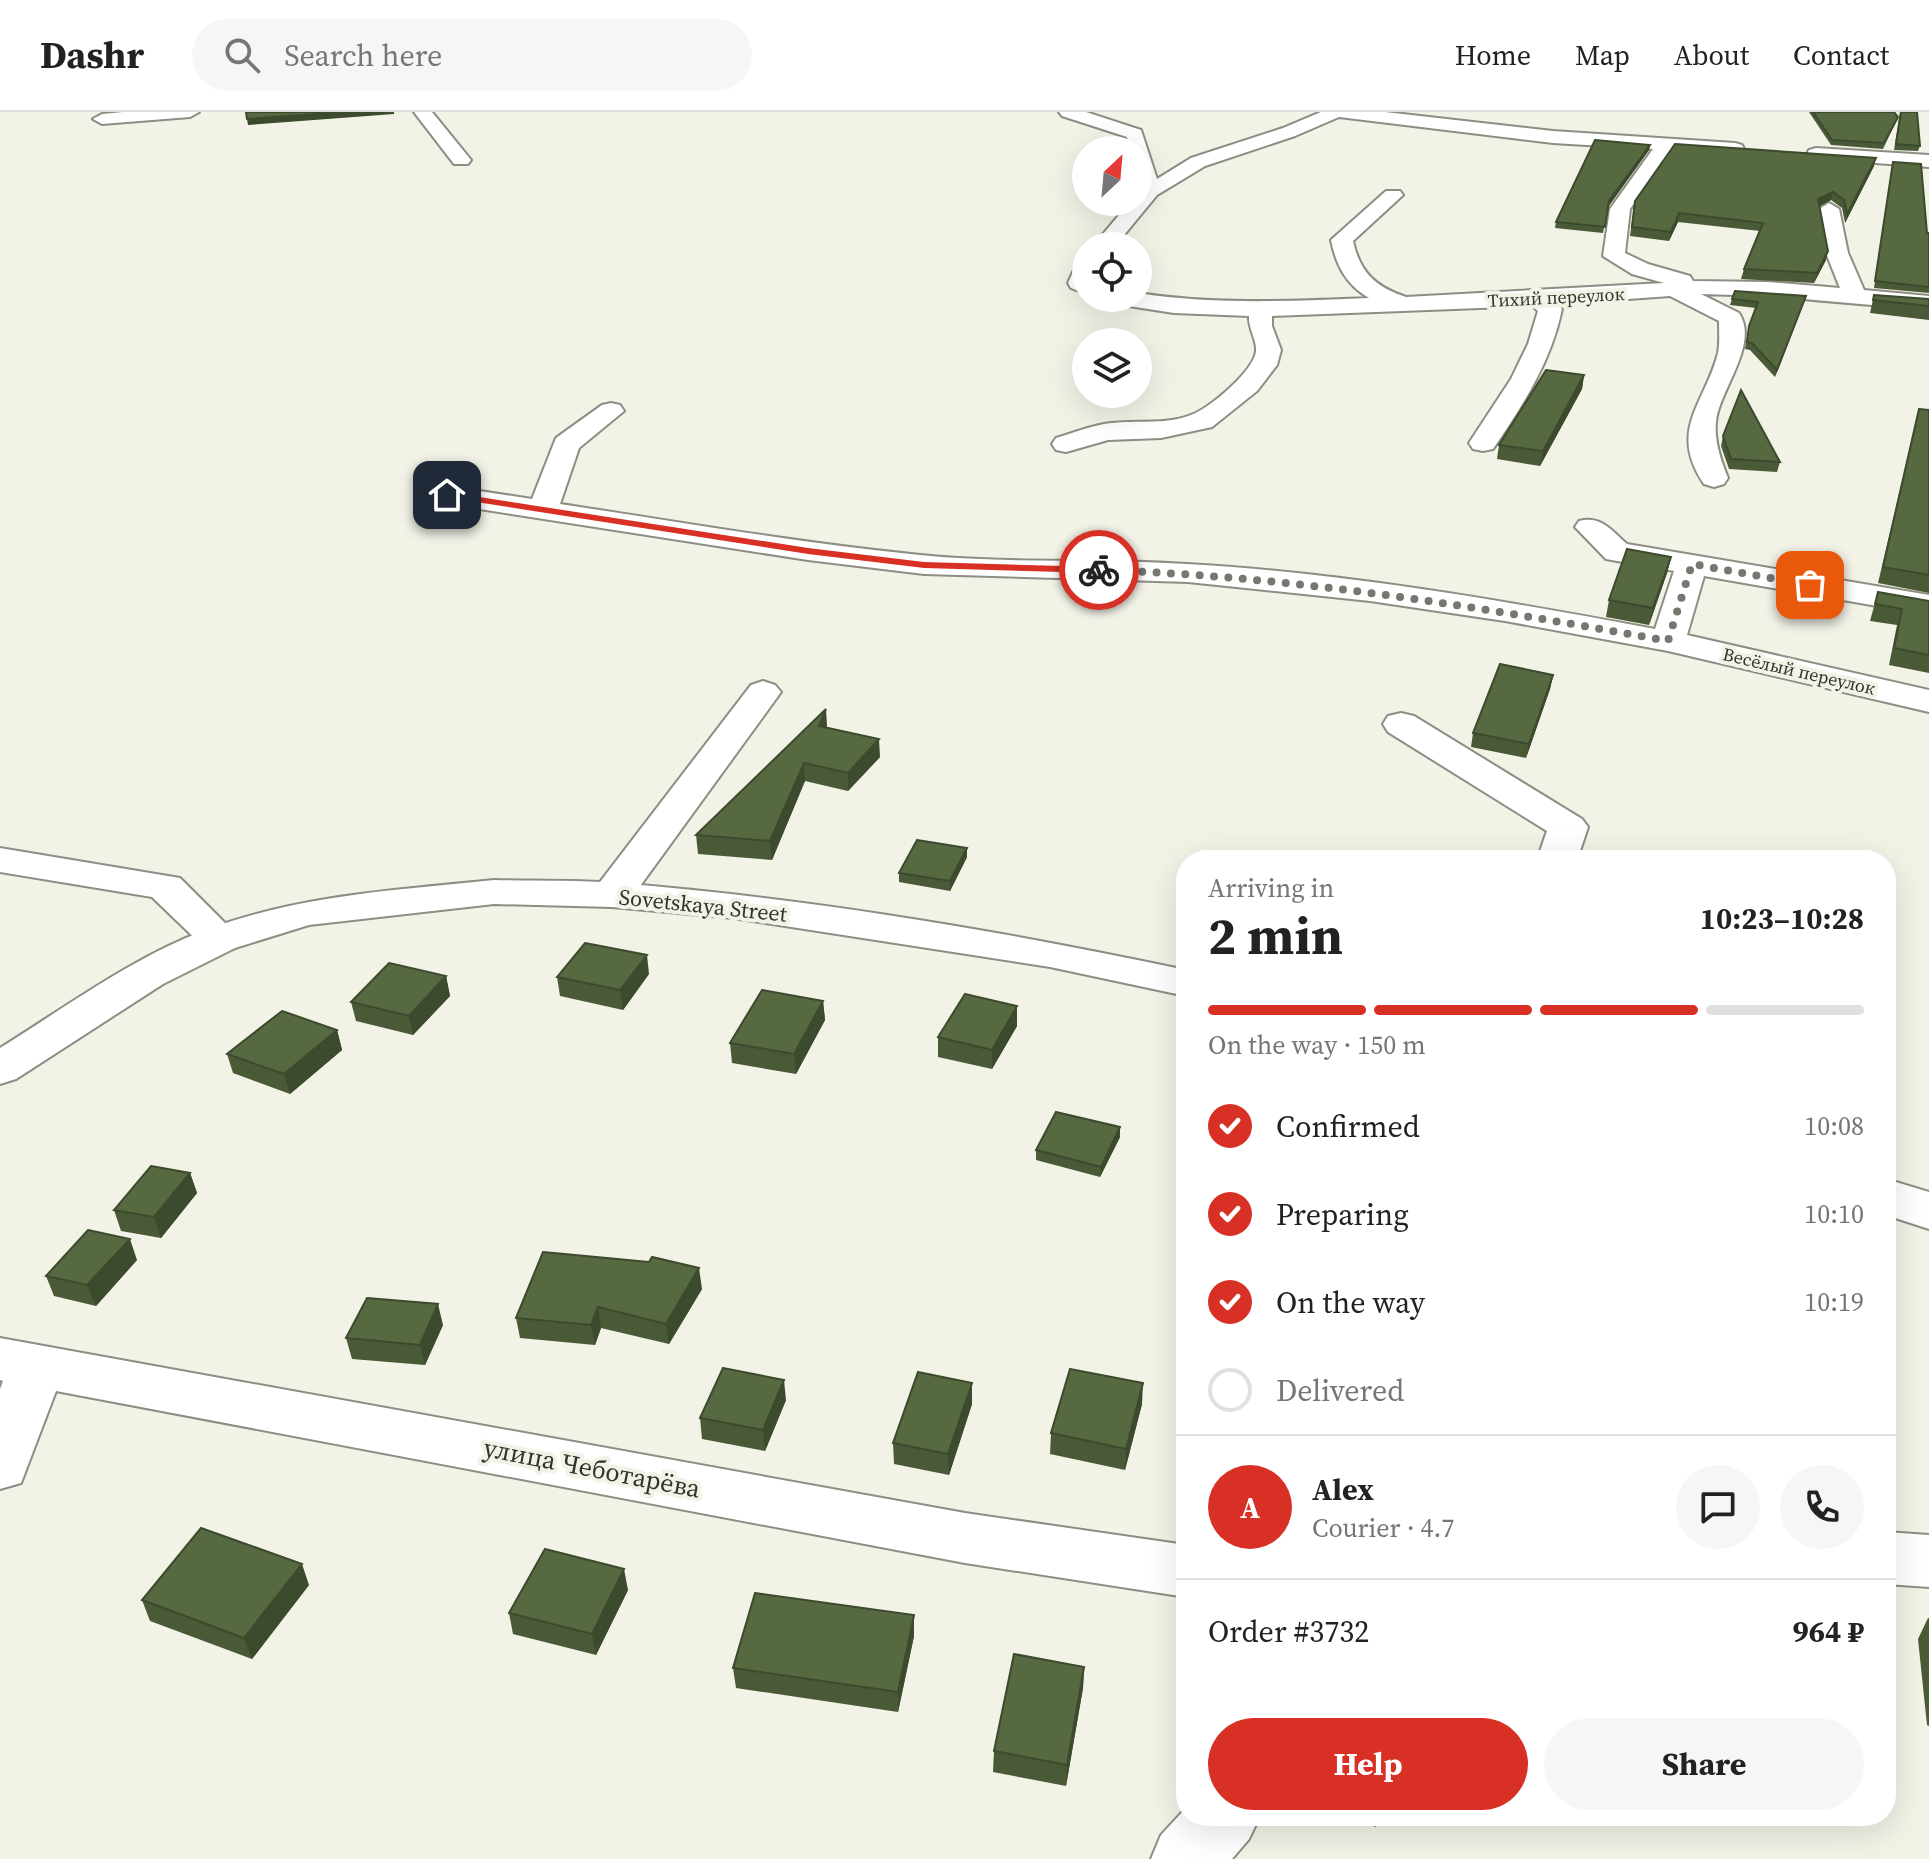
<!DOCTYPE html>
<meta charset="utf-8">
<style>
body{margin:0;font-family:"Source Serif 4",serif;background:#f6f6f6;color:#222;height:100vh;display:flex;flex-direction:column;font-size:30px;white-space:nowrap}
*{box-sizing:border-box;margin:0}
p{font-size:26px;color:#767676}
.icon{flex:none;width:44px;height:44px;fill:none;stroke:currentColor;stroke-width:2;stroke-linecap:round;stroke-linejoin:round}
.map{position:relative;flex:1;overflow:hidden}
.drawer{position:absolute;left:1176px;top:738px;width:720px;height:976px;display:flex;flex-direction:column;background:#fff;border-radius:32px;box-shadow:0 8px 32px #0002}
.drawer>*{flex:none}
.needle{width:52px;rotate:26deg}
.buttons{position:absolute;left:1072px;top:24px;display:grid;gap:16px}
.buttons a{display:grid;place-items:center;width:80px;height:80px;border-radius:50%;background:#fff;box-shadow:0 8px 32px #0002;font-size:40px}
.pin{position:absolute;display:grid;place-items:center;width:68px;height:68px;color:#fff;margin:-34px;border-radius:16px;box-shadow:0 4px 12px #0006}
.courier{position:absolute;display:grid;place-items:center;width:80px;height:80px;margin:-40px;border:6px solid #d93025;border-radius:50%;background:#fff;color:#222;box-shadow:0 2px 10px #0007}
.headline em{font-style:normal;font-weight:700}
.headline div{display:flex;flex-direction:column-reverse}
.headline{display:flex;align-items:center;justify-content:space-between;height:136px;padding:0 32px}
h1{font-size:52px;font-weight:700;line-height:60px}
.bar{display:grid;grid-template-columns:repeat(4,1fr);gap:12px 8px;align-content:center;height:96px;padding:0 32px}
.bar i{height:10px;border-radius:6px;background:#e0e0e0}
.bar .current{background:#d93025}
.bar p{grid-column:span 4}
.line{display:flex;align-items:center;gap:20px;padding:0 32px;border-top:2px solid #e0e0e0}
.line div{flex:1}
.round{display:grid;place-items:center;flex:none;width:84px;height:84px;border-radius:42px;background:#f6f6f6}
ol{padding:0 32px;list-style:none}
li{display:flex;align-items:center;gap:24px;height:88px}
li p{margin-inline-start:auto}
li .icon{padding:8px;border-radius:50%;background:#d93025;color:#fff;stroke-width:4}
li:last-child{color:#767676}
li i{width:44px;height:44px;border:4px solid #e0e0e0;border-radius:50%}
.action{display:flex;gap:16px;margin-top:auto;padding:16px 32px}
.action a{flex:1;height:92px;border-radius:48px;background:#d93025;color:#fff;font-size:32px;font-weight:700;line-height:92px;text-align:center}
.action a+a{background:#f6f6f6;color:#222}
header{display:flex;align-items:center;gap:48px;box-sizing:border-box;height:112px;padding:0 40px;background:#fff;border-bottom:2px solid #e0e0e0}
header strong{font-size:38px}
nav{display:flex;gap:44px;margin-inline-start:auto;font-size:28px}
.search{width:560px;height:72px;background:#f6f6f6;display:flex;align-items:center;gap:20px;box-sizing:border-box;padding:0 28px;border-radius:44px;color:#767676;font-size:30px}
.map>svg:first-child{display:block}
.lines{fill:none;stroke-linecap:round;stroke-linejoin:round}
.minor-casing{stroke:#8e8d83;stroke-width:4}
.major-casing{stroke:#8e8d83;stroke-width:4}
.minor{fill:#fff;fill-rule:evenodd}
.major{fill:#fff;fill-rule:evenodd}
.wall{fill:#4a5a37}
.shaded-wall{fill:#3c4a2d}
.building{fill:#566940;stroke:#3c4a2d;stroke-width:2}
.route{fill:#d93025}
.done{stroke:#77766f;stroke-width:8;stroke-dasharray:0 14.4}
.labels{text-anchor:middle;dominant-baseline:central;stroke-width:8;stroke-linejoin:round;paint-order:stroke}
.far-street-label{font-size:18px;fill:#34332f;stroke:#f3f2e7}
.street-label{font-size:22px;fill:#34332f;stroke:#f3f2e7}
.near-street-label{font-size:26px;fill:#34332f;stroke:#f3f2e7}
</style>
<header>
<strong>Dashr</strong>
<div class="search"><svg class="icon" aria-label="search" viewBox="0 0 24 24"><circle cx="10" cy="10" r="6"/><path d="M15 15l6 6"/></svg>Search here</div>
<nav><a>Home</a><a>Map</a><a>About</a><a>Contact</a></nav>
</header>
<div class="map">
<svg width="1929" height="1747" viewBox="0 0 1929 1747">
<rect width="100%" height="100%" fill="#f3f2e7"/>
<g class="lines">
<!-- minor casing -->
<g class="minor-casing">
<path id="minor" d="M123,0H199L190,5L102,12L93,7L102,2Z
M414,0H432L471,48L468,52H454Z
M1059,0H1086L1141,18L1157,67L1191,46L1283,16L1321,0H1385L1553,19L1735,31L1742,33L1744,37L1742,41L1672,38L1630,97L1625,141L1648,152L1690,164L1693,169L1768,170L1840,176L1826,141L1819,97L1829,91L1839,97L1848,141L1864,178L1929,184V198L1768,184L1701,182L1739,201C1760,232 1718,280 1716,310C1714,329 1721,349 1728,366L1724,372L1714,375L1704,372C1667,318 1706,290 1718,241C1720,231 1719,219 1719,209L1670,184L1559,192L1562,197C1551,250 1523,293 1493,337L1483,339L1473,337L1469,331L1511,267L1528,232L1538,199L1532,194L1272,204V214L1281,238L1277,253L1257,279L1212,315L1161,326L1108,328L1066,340L1056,338L1052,332L1056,326C1072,321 1088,315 1104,312C1133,307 1163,314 1191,303C1209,297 1254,259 1256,239C1257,228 1248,216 1249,204L1174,201L1122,193L1114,191L1110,186H1138V181C1215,193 1292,189 1369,186C1346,173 1336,153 1331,128L1386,79H1400L1403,83L1353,129C1360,161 1376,175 1406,185L1664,171L1632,162L1603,144L1610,97L1653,37L1553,31L1339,5L1295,24L1205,54L1157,83L1115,134H1093L1130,90H1138V38H1130L1127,25L1062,4Z
M1816,36L1929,43V55L1809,46L1807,42L1809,38Z
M1086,147V182L1071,176L1068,171L1078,149Z
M611,291L620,293L624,299L579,336L560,392C680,410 800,431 920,443C1008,452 1098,446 1187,452C1344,461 1500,488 1655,517L1674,459L1606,447L1575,415L1579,409C1601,403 1612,419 1627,432L1929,483V503L1704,464L1687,523L1929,578V600L1668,539L1505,509L1370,489L1188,470L924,462L808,448L447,392L437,389L432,383L437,377L447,374L532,387L556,326L602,293Z
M763,569L775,573L781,580L627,792L612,795L597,792L591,783L597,774L751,573Z
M1401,601L1414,604L1582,707L1588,715L1577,748H1537L1547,719L1388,620L1383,612L1388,604Z
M0,736L180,766L241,827L235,836L220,840L205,836L152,785L0,760Z
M0,1226L965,1401L1186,1433V1485L965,1451L56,1279L21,1371L0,1377V1277L3,1269L0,1268Z
M1886,1420L1929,1423V1475L1886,1472Z
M1186,1696V1704H1260L1249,1727L1232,1747H1151L1161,1723Z"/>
</g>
<!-- major casing -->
<g class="major-casing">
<path id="major" d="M494,768C534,769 575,768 616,771C807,786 998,818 1186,858V884L1050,855L733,806L612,795L494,792L309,813L235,836L163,872L16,967L0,972V936C66,895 133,845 206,818C299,783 397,778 494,768Z
M1886,1067L1929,1080V1117L1886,1103Z"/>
</g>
<!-- minor -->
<use href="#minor" class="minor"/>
<!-- major -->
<use href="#major" class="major"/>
</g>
<!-- wall -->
<path class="wall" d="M1809,0H1894L1898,5L1883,37L1831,33Z
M1900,0H1917L1920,34L1918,39L1894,38Z
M1650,33L1649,38L1608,95L1603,121L1555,116L1556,110Z
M1893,50L1927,121H1929V181L1874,176Z
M1874,54L1845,111L1842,96L1831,88L1820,94L1826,148L1814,171L1741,167L1744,157L1760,119L1678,110L1669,129L1630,124L1635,89Z
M1874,183L1929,187V208L1870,201Z
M1732,187L1804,190L1775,265L1750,238L1745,237L1749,214L1756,196L1730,193Z
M1584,263L1582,277L1540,354L1497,347L1499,333Z
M1919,297L1929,298V481L1878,471Z
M1723,324L1780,350L1777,360L1729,357L1721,334Z
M1671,445L1667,461L1649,513L1606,505L1609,488Z
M1878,480L1929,489V561L1889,553L1897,513L1870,509Z
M1553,563L1550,577L1526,646L1471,635L1473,621Z
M826,597V615L880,645L848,679L805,669L772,748L698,742L696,723Z
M967,745L950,779L899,770V761Z
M649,862L623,898L560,884L557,865Z
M446,864L450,884L413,923L356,909L351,890Z
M823,889L825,908L796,962L732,951L730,931Z
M1017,894V914L992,957L938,945V925Z
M337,918L342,938L290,982L233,961L227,942Z
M1120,1025L1100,1065L1036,1048V1038Z
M190,1061L197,1081L161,1126L121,1119L114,1098Z
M1186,1090V1116L1181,1113L1183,1093Z
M137,1148L96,1194L54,1184L46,1164Z
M702,1177L669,1232L601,1216L595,1233L520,1226L516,1206Z
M443,1213L425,1253L352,1247L346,1226Z
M786,1288L765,1339L702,1327L700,1306Z
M972,1292L949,1363L894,1352L893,1331Z
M1142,1292L1125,1358L1050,1342L1051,1321Z
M309,1473L252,1547L150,1509L142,1488Z
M628,1478L596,1543L513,1522L509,1501Z
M914,1503V1524L898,1600L736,1576L733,1556Z
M1928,1506H1929V1614L1927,1613L1918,1527Z
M1084,1555L1083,1576L1066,1674L993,1660L994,1639Z
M1361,1704H1384L1375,1715Z"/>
<!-- shaded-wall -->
<path class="shaded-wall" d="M344,0H394V2L248,13L247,7Z
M1650,33L1649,38L1608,95L1609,89Z
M1876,46L1874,54L1845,111L1847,102Z
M1833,80L1831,88L1816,96L1818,87Z
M1679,101L1678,110L1669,129L1671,120Z
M1828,139L1826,148L1814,171L1817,161Z
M1806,184L1804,190L1775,265L1777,258Z
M1584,263L1582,277L1540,354L1543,339Z
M1671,445L1667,461L1649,513L1653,496Z
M1553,563L1550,577L1526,646L1529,632Z
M826,597L827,614L820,631L819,614Z
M879,627L880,645L848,679V661Z
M804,651L805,669L772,748L770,729Z
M967,736V745L950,779V769Z
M647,843L649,862L623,898L620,878Z
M446,864L450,884L413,923L409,904Z
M823,889L825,908L796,962L794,942Z
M1017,894V914L992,957V938Z
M337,918L342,938L290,982L284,962Z
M1120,1015V1025L1100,1065L1101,1055Z
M190,1061L197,1081L161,1126L154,1105Z
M130,1127L137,1148L96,1194L87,1173Z
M699,1156L702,1177L669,1232L666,1212Z
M438,1192L443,1213L425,1253L420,1233Z
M598,1195L601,1216L595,1233L591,1213Z
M784,1268L786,1288L765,1339L763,1318Z
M972,1271V1292L949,1363L948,1342Z
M1143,1271L1142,1292L1125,1358L1126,1337Z
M302,1452L309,1473L252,1547L244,1526Z
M624,1457L628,1478L596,1543L592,1522Z
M914,1503V1524L898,1600V1580Z
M1084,1555L1083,1576L1066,1674L1067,1653Z
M1378,1704H1384L1375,1715Z"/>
<!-- building -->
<path class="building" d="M246,0H344L247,7Z
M1813,0H1894L1898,5L1884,31L1832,28Z
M1901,0H1917L1920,34L1896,32Z
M1595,28L1650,33L1609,89L1605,115L1556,110Z
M1675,32L1876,46L1847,102L1844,88L1833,80L1818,87L1828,139L1817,161L1744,157L1763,111L1679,101L1671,120L1632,115L1635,89Z
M1893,50L1921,52L1927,121H1929V175L1875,169Z
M1735,179L1806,184L1777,258L1752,231L1747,230L1749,214L1758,190L1732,187Z
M1874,183L1929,187V194L1873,188Z
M1546,258L1584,263L1543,339L1499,333Z
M1741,278L1780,350L1731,347L1723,324Z
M1919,297L1929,298V463L1883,455Z
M1627,437L1671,445L1653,496L1609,488Z
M1878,480L1929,489V543L1894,536L1902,497L1875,492Z
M1500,552L1553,563L1529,632L1473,621Z
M826,597L819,614L879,627L848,661L804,651L770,729L696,723Z
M917,728L967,736L950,769L899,761Z
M585,831L647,843L620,878L557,865Z
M389,851L446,864L409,904L351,890Z
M762,878L823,889L794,942L730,931Z
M965,882L1017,894L992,938L938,925Z
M282,899L337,918L284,962L227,942Z
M1056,1000L1120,1015L1101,1055L1036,1038Z
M151,1054L190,1061L154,1105L114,1098Z
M88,1118L130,1127L87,1173L46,1164Z
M543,1140L649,1150L652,1145L699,1156L666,1212L598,1195L591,1213L516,1206Z
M367,1186L438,1192L420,1233L346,1226Z
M723,1256L784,1268L763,1318L700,1306Z
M1070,1257L1143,1271L1126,1337L1051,1321Z
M918,1260L972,1271L948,1342L893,1331Z
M201,1416L302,1452L244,1526L142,1488Z
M545,1437L624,1457L592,1522L509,1501Z
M755,1481L914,1503L898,1580L733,1556Z
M1014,1542L1084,1555L1067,1653L994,1639Z"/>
<!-- route -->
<path class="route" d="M447,380L808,436L924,450L1099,455L1104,458L1099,461L924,456L808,442L444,385Z"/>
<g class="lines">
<!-- done -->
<path class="done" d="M1099,458C1291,464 1480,495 1668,529L1692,452L1810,473"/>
</g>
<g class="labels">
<!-- far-street labels -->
<g class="far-street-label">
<text transform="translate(1556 185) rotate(-3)">Тихий переулок</text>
<text transform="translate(1799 559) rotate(13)">Весёлый переулок</text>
</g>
<!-- street labels -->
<g class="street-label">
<text transform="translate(703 793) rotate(6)">Sovetskaya Street</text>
</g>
<!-- near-street labels -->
<g class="near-street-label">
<text transform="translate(592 1356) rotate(11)">улица Чеботарёва</text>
</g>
</g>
</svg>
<div class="buttons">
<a><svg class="needle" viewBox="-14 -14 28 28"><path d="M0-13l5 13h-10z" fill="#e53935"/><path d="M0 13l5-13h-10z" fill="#767676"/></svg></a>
<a><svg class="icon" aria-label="locate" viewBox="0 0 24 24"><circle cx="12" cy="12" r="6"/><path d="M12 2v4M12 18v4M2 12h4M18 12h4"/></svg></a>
<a><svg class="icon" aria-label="layers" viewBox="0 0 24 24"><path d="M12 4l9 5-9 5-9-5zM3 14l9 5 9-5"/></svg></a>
</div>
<div class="pin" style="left:1810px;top:473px;background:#ea580c"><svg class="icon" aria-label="bag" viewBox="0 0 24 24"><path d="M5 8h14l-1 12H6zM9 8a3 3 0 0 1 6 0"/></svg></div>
<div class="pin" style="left:447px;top:383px;background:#1f2937"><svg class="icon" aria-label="home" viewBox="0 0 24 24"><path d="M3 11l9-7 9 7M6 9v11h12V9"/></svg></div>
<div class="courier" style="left:1099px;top:458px"><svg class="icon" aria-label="bike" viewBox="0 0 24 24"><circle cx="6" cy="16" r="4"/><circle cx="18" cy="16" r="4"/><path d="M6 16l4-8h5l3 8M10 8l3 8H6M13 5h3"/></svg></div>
<section class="drawer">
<div class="headline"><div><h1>2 min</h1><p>Arriving in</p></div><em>10:23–10:28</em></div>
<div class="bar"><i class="current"></i><i class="current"></i><i class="current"></i><i></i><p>On the way · 150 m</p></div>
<ol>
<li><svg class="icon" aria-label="check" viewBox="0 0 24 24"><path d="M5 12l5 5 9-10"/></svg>Confirmed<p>10:08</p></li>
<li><svg class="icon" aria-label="check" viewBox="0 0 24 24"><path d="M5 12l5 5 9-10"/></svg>Preparing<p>10:10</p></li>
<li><svg class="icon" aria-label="check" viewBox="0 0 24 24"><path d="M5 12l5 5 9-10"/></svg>On the way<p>10:19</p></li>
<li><i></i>Delivered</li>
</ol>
<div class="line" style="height:144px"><b class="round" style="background:#d93025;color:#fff">A</b><div><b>Alex</b><p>Courier · 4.7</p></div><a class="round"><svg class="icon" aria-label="chat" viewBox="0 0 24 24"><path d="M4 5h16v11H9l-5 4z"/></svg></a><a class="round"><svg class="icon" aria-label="phone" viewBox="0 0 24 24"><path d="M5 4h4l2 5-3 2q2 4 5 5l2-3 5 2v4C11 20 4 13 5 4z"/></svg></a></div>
<div class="line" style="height:104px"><div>Order #3732</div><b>964 ₽</b></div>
<div class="action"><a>Help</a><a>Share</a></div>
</section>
</div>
